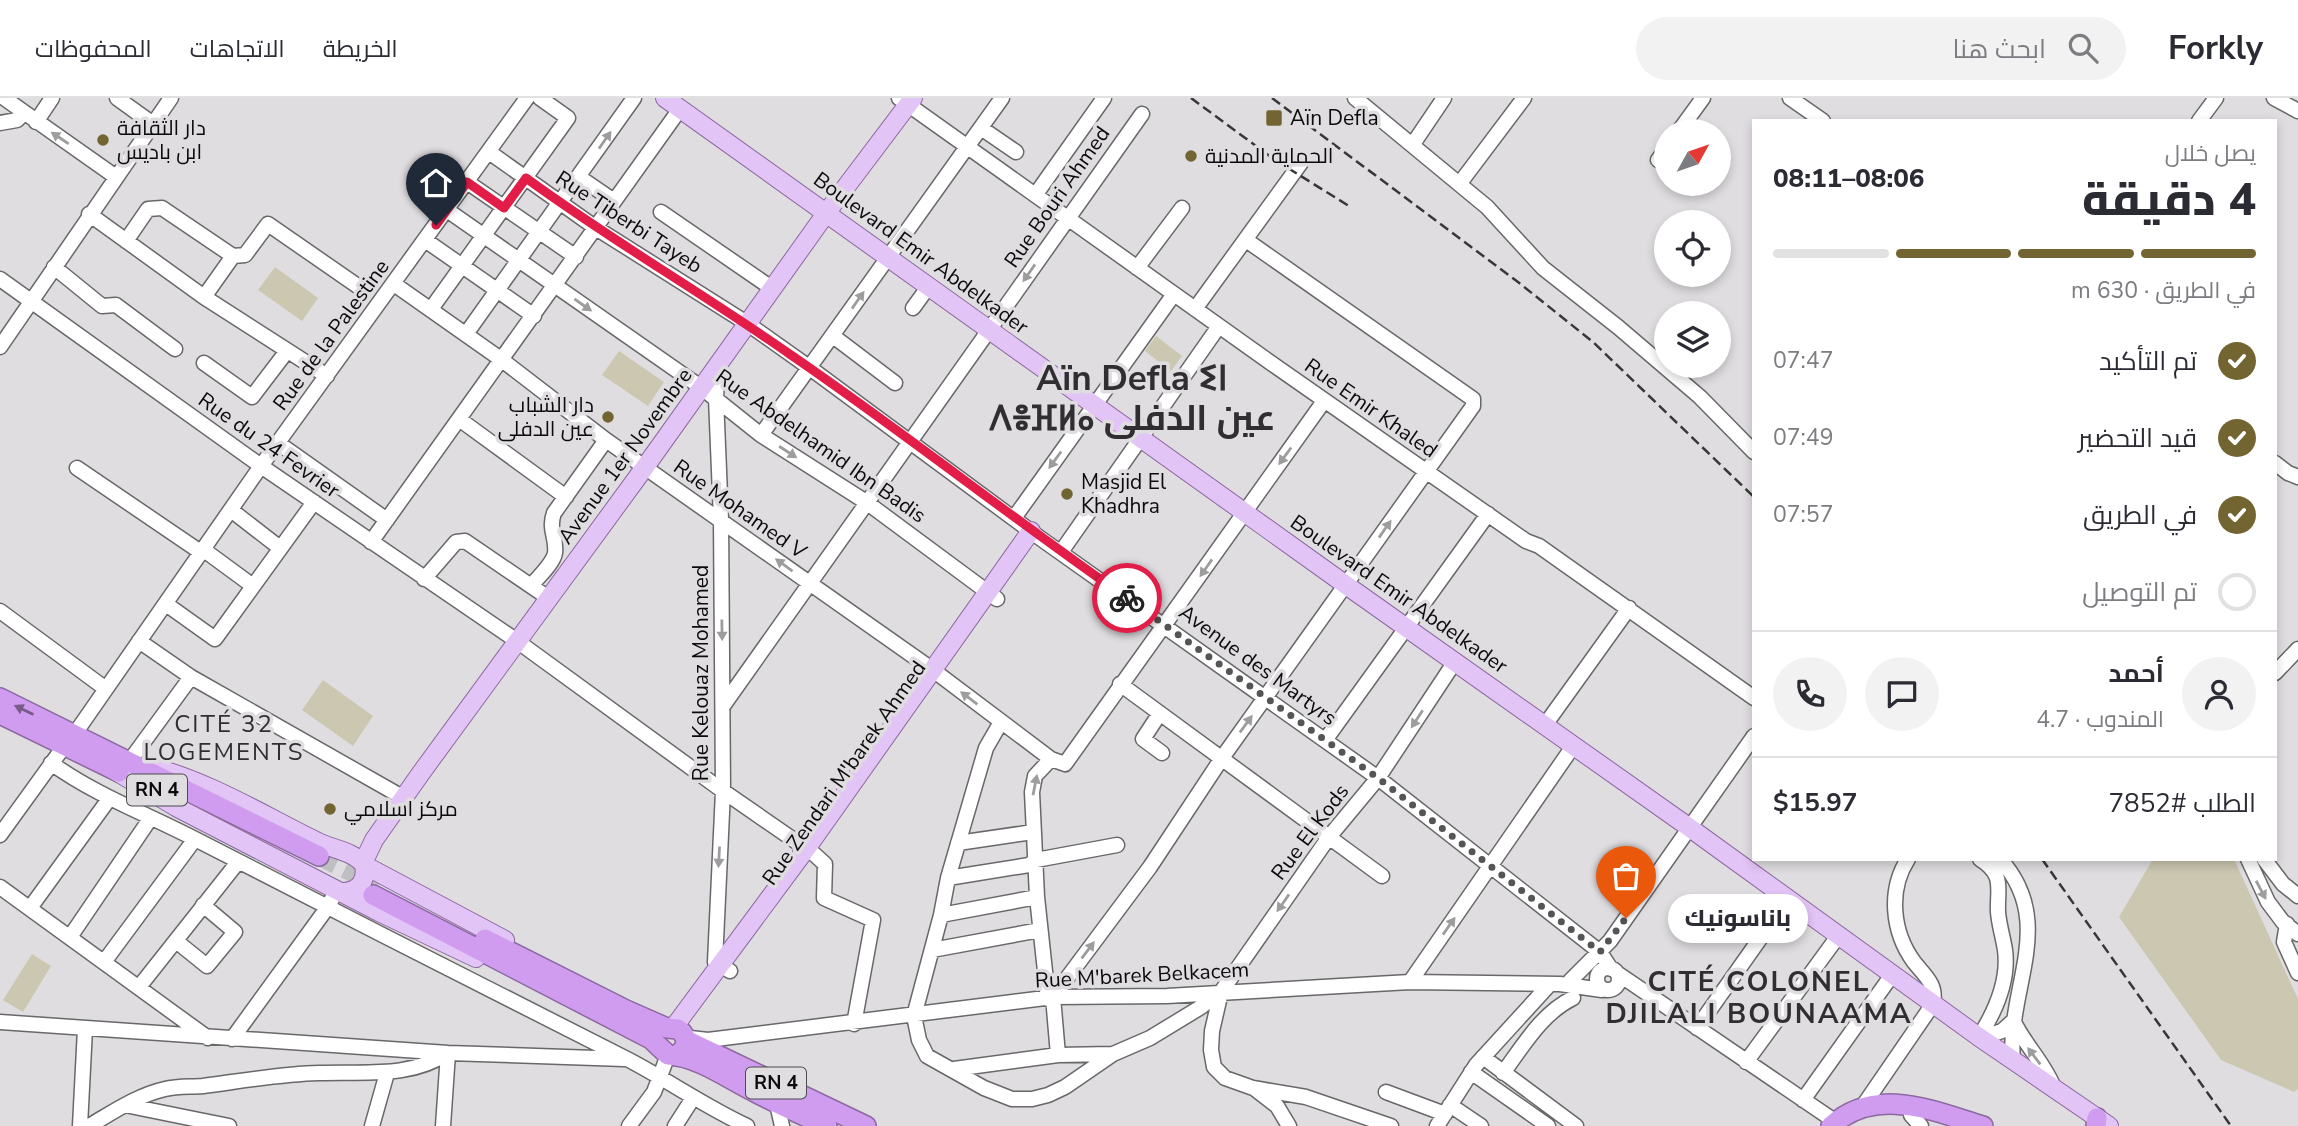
<!DOCTYPE html>
<html lang="ar">
<meta charset="utf-8">
<style>
body{margin:0;font-family:"Nunito Sans",Cairo,"Noto Sans Tifinagh",sans-serif;background:#f2f2f3;color:#2b2b33;direction:rtl;height:100vh;display:flex;flex-direction:column;font-size:26px;white-space:nowrap}
*{box-sizing:border-box;margin:0}
p{font-size:23px;color:#7c7c81}
.icon{flex:none;width:38px;height:38px;fill:none;stroke:currentColor;stroke-width:2;stroke-linecap:round;stroke-linejoin:round}
.map{position:relative;flex:1;overflow:hidden;direction:ltr}
.sheet{position:absolute;left:1752px;top:21px;width:525px;height:742px;display:flex;flex-direction:column;background:#fff;border-radius:0px;box-shadow:0 4px 10px #0003;direction:rtl}
.sheet>*{flex:none}
.needle{width:46px;rotate:50deg}
.buttons{position:absolute;left:1654px;top:21px;display:grid;gap:14px}
.buttons a{display:grid;place-items:center;width:77px;height:77px;border-radius:50%;background:#fff;box-shadow:0 4px 10px #0003;font-size:35px}
.pin{position:absolute;display:grid;place-items:center;width:60px;height:60px;color:#fff;margin:-72px -30px;border-radius:50% 50% 50% 0;rotate:-45deg;box-shadow:0 0 7px #0007}
.pin .icon{rotate:45deg}
.courier{position:absolute;display:grid;place-items:center;width:70px;height:70px;margin:-35px;border:5px solid #e11d48;border-radius:50%;background:#fff;color:#222;box-shadow:0 2px 9px #0007}
.bubble{position:absolute;height:49px;border-radius:24px;background:#fff;box-shadow:0 4px 10px #0003;font-size:23px;font-weight:800;line-height:49px;text-align:center;direction:rtl}
.head em{font-style:normal;font-weight:800}
.head div{display:flex;flex-direction:column-reverse}
.head{display:flex;align-items:center;justify-content:space-between;height:119px;padding:0 21px}
h1{font-size:46px;font-weight:800;line-height:52px}
.bar{display:grid;grid-template-columns:repeat(4,1fr);gap:10px 7px;align-content:center;height:84px;padding:0 21px}
.bar i{height:9px;border-radius:5px;background:#e1e1e2}
.bar .on{background:#726532}
.bar p{grid-column:span 4}
.line{display:flex;align-items:center;gap:18px;padding:0 21px;border-top:2px solid #e1e1e2}
.line div{flex:1}
.round{display:grid;place-items:center;flex:none;width:74px;height:74px;border-radius:37px;background:#f2f2f3}
ol{padding:0 21px;list-style:none}
li{display:flex;align-items:center;gap:21px;height:77px}
li p{margin-inline-start:auto}
li .icon{padding:7px;border-radius:50%;background:#726532;color:#fff;stroke-width:4}
li:last-child{color:#7c7c81}
li i{width:38px;height:38px;border:4px solid #e1e1e2;border-radius:50%}
header{display:flex;align-items:center;gap:42px;box-sizing:border-box;height:98px;padding:0 35px;background:#fff;border-bottom:2px solid #e1e1e2}
header strong{font-size:33px}
nav{display:flex;gap:38px;margin-inline-start:auto;font-size:24px}
.search{width:490px;height:63px;background:#f2f2f3;display:flex;align-items:center;gap:18px;box-sizing:border-box;padding:0 24px;border-radius:38px;color:#7c7c81;font-size:26px}
.map>svg:first-child{display:block}
.green{fill:#ccc7b1}
.lines{fill:none;stroke-linecap:round;stroke-linejoin:round}
.highway-tunnel{stroke:#bfbec0;stroke-width:19;stroke-dasharray:19 10;stroke-linecap:butt}
.minor-casing{stroke:#686769;stroke-width:17}
.major-casing{stroke:#8b69a0;stroke-width:20}
.highway-casing{stroke:#8b69a0;stroke-width:22}
.minor{stroke:#fff;stroke-width:14}
.major{stroke:#e3c4f6;stroke-width:18}
.highway{stroke:#d09cf0;stroke-width:19}
.rail{stroke:#383738;stroke-width:2.5;stroke-dasharray:10 5;stroke-linecap:butt}
.oneway{fill:#9e9d9e}
.oneway2{fill:#785b89}
.done{stroke:#565456;stroke-width:7;stroke-dasharray:0 12.6}
.route{stroke:#e11d48;stroke-width:9}
.poi-dot{fill:#726532;stroke:#dfdde0;stroke-width:2.5}
.labels{text-anchor:middle;dominant-baseline:central;stroke-width:7;stroke-linejoin:round;paint-order:stroke}
.shield{fill:#dfdde0;stroke:#4b4a4c;stroke-width:2}
.shield-label{font-size:19px;font-weight:bold;fill:#0c0b0c}
.poi-label{font-size:21px;fill:#0c0b0c;stroke:#dfdde0;text-anchor:start}
.street-label{font-size:21px;fill:#0c0b0c;stroke:#dfdde0}
.quarter-label{font-size:24px;letter-spacing:2px;fill:#302e31;stroke:#dfdde0}
.district-label{font-size:28px;font-weight:bold;letter-spacing:2px;fill:#302e31;stroke:#dfdde0}
.town-label{font-size:35px;font-weight:bold;fill:#302e31;stroke:#dfdde0}
</style>
<header>
<strong>Forkly</strong>
<div class="search"><svg class="icon" aria-label="search" viewBox="0 0 24 24"><circle cx="10" cy="10" r="6"/><path d="M15 15l6 6"/></svg>ابحث هنا</div>
<nav><a>الخريطة</a><a>الاتجاهات</a><a>المحفوظات</a></nav>
</header>
<div class="map">
<svg width="2298" height="1028" viewBox="0 0 2298 1028">
<rect width="100%" height="100%" fill="#dfdde0"/>
<!-- green -->
<path class="green" d="M275,169L318,200L302,223L258,192Z
M1156,238L1182,258L1171,273L1145,253Z
M619,253L664,284L648,308L602,277Z
M323,582L373,618L353,648L302,612Z
M2153,761H2234L2298,901V991L2294,994L2221,962L2119,819Z
M32,856L51,868L23,914L3,902Z"/>
<g class="lines">
<!-- highway-tunnel -->
<path class="highway-tunnel" d="M319,758L378,787"/>
<!-- minor casing -->
<g class="minor-casing">
<path id="minor" d="M4,0L116,79
M117,0L153,26
M899,0L1271,265L1526,443L1539,448L1754,600
M1355,0L1487,109L1543,170L1618,229L1700,299L1754,354
M1790,0L1823,23
M2274,0L2298,13
M2199,23L2216,0
M36,24L52,0
M0,25L17,22L24,15
M981,30L1016,54
M1679,33L1703,0
M1413,46L1444,0
M489,54L596,130L748,226L810,270L1040,440L1378,680L1600,854L1611,871
M1658,62L1666,51
M579,79L614,103
M467,84L576,159
M1460,85L1524,0
M1036,96L1104,0
M447,112L702,290L761,337L866,404L997,501
M661,114L773,191
M89,116L204,199L327,278
M425,142L534,218
M126,143L148,111L162,110L233,158
M54,169L102,208L116,207L175,251
M1137,170L1182,110
M0,181L261,368L517,543L723,693L814,756L825,766L824,800L873,822L854,926
M394,186L502,262L606,342L933,572L1051,661L1065,666L1324,303
M204,199L233,158L245,157L268,126L359,189
M913,210L929,188
M431,211L568,20L540,0
M1195,211L1303,62
M466,236L634,0
M833,238L895,285
M0,249L171,0
M204,265L252,299L287,253
M718,267L716,300L721,421L723,693L715,864L730,873
M459,321L566,399
M761,337L1002,0
M278,345L387,422
M2275,365L2288,375L2298,379
M77,370L202,455
M231,412L280,450
M1014,420L1174,196
M371,444L680,11
M204,452L253,488
M1061,454L1219,228
M424,481L456,444L465,443L550,501
M531,488C538,479 553,466 555,455C557,440 548,431 554,415L606,342
M166,506L215,541L314,404
M0,513L106,591
M139,543L191,579L404,700
M2275,575L2298,551
M1120,586L1382,778
M723,608L1142,16
M1160,615L1143,641L1162,655
M1001,624L986,650L948,780L941,817L914,918L919,942L927,958L984,990L1012,1001H1032L1048,997L1065,989L1113,956L1150,940L1201,909L1221,894L1329,739L1378,680L1454,565
M1545,627L1629,510
M74,637L261,368L527,0
M1326,641L1488,416
M129,664L191,579
M51,665C97,698 147,716 197,742C341,816 484,889 629,962C669,983 706,1009 747,1028
M0,737L65,647
M958,745L1033,734
M2000,761C2058,825 2006,891 2013,962
M2248,761L2268,804L2283,824L2298,836
M2264,761L2283,786L2298,798
M948,780L1029,767L1036,762L1117,747
M0,789L208,940
M30,810L109,701
M941,817L1037,799
M2287,826L2284,844L2298,875
M70,839L150,721
M176,843L207,868L235,834L203,807
M932,852L1040,832
M104,864L195,741
M1597 881a11 11 0 1 1 22 0a11 11 0 1 1-22 0Z
M1617,875L1836,1024
M1570,883L1610,843L1754,638
M1410,884L1574,647
M139,889L238,764
M1221,894L1212,933L1211,952L1214,969L1225,980L1253,990L1306,999L1391,1028
M1048,901L1037,799L1032,694L1035,678L1051,661
M0,924L448,955L624,961
M2014,924C2025,947 2045,966 2054,990
M1697,930L1788,801
M1979,939C1995,914 2009,882 2005,852C2003,839 1999,827 1998,814C1997,790 2005,777 1980,761
M690,940L708,942L1053,899L1167,898L1410,884L1560,886L1602,892
M1981,940L2002,933L2013,923
M232,941L327,810L337,792
M1058,957L1053,899L1150,769L1222,660L1473,308V301L1246,142
M1483,959L1576,1028
M1746,964L1839,837
M954,971L1058,957L1112,956
M1471,974L1548,1028
M1503,975C1523,948 1542,915 1573,900
M1255,991L1277,1008L1289,1028
M1386,994L1445,1016
M1803,1002L1892,877
M777,1006L782,1028
M125,1007L229,1028
M1450,1007L1481,1028
M1863,1008L1933,906C1937,886 1925,878 1914,864C1892,834 1888,792 1908,761
M1911,1017L1921,1028
M80,1028L85,931
M89,1028C113,1014 138,997 165,991C177,988 190,989 203,988C241,983 280,976 319,975C364,973 408,981 448,955
M372,1028L387,975
M443,1028L448,955
M629,1028L654,994L668,957
M675,1028L693,1000
M1437,1028L1476,967L1550,886"/>
</g>
<!-- major casing -->
<g class="major-casing">
<path id="major" d="M665,0L1346,487L1690,730L1979,939L2109,1028
M107,668L176,709L379,814L476,860
M152,669C210,684 263,717 316,743C331,751 354,753 364,767C367,782 360,793 343,794
M363,765L374,742L421,675L645,369L827,114L913,0
M364,767L505,842
M674,929L806,751L1031,433"/>
</g>
<!-- highway casing -->
<g class="highway-casing">
<path id="highway" d="M0,600L319,758
M0,616L119,674
M373,797L651,941L668,957C697,958 727,980 753,993C777,1006 802,1017 827,1028
M485,841L626,912L667,930L678,931C689,939 688,951 676,957
M686,942L866,1028
M1831,1028C1876,987 1933,1013 1983,1028
M2096,1028L2097,1020"/>
</g>
<!-- minor -->
<use href="#minor" class="minor"/>
<!-- major -->
<use href="#major" class="major"/>
<!-- highway -->
<use href="#highway" class="highway"/>
<!-- rail -->
<path class="rail" d="M1191,0L1275,62L1349,108
M1272,0L1518,184L1593,244L1754,399
M2042,761L2231,1028"/>
</g>
<!-- one-way arrows -->
<defs><path id="oneway-solid" d="M-6-.8H1V-3.2L6.5 0L1 3.2V.8H-6Z" transform="scale(1.75)"/></defs>
<g class="oneway">
<use href="#oneway-solid" transform="translate(60 40) rotate(-146)"/>
<use href="#oneway-solid" transform="translate(605 42) rotate(-55)"/>
<use href="#oneway-solid" transform="translate(1029 175) rotate(125)"/>
<use href="#oneway-solid" transform="translate(858 202) rotate(-55)"/>
<use href="#oneway-solid" transform="translate(583 207) rotate(35)"/>
<use href="#oneway-solid" transform="translate(788 354) rotate(33)"/>
<use href="#oneway-solid" transform="translate(1285 358) rotate(126)"/>
<use href="#oneway-solid" transform="translate(1055 362) rotate(126)"/>
<use href="#oneway-solid" transform="translate(1385 431) rotate(-55)"/>
<use href="#oneway-solid" transform="translate(784 467) rotate(-144)"/>
<use href="#oneway-solid" transform="translate(1206 470) rotate(125)"/>
<use href="#oneway-solid" transform="translate(722 532) rotate(89)"/>
<use href="#oneway-solid" transform="translate(969 600) rotate(-143)"/>
<use href="#oneway-solid" transform="translate(1417 621) rotate(123)"/>
<use href="#oneway-solid" transform="translate(1246 626) rotate(-54)"/>
<use href="#oneway-solid" transform="translate(1035 687) rotate(-79)"/>
<use href="#oneway-solid" transform="translate(719 759) rotate(93)"/>
<use href="#oneway-solid" transform="translate(2261 792) rotate(62)"/>
<use href="#oneway-solid" transform="translate(1283 805) rotate(125)"/>
<use href="#oneway-solid" transform="translate(1449 828) rotate(-55)"/>
<use href="#oneway-solid" transform="translate(1088 852) rotate(-53)"/>
<use href="#oneway-solid" transform="translate(2034 958) rotate(-127)"/>
</g>
<use class="oneway2" href="#oneway-solid" transform="translate(24 612) rotate(-154)"/>
<g class="lines">
<!-- done -->
<path class="done" d="M1127,500L1378,680L1600,854L1626,820"/>
<!-- route -->
<path class="route" d="M436,127L467,84L504,110L526,80C612,143 704,196 791,257C905,335 1013,421 1127,500"/>
</g>
<!-- markers -->
<g class="poi-dot">
<rect x="1265" y="11" width="18" height="18" rx="3.5"/>
<circle cx="103" cy="42" r="7"/>
<circle cx="1191" cy="58" r="7"/>
<circle cx="608" cy="319" r="7"/>
<circle cx="1067" cy="396" r="7"/>
<circle cx="330" cy="711" r="7"/>
</g>
<g class="labels">
<!-- shield labels -->
<g class="shield">
<rect x="127" y="676.5" width="60" height="31" rx="5"/>
<rect x="746" y="969.5" width="60" height="31" rx="5"/>
</g>
<g class="shield-label">
<text x="157" y="692">RN 4</text>
<text x="776" y="985">RN 4</text>
</g>
<!-- poi labels -->
<g class="poi-label">
<text x="1290" y="20">Aïn Defla</text>
<text x="117" y="30">دار الثقافة<tspan x="117" dy="24">ابن باديس</tspan></text>
<text x="1205" y="58">الحماية المدنية</text>
<text x="594" y="307" text-anchor="end">دار الشباب<tspan x="594" dy="24">عين الدفلى</tspan></text>
<text x="1081" y="384">Masjid El<tspan x="1081" dy="24">Khadhra</tspan></text>
<text x="344" y="711">مركز اسلامي</text>
</g>
<!-- street labels -->
<g class="street-label">
<text transform="translate(1057 99) rotate(-55)">Rue Bouri Ahmed</text>
<text transform="translate(629 124) rotate(33)">Rue Tiberbi Tayeb</text>
<text transform="translate(921 155) rotate(36)">Boulevard Emir Abdelkader</text>
<text transform="translate(331 237) rotate(-54)">Rue de la Palestine</text>
<text transform="translate(1371 310) rotate(35)">Rue Emir Khaled</text>
<text transform="translate(269 347) rotate(35)">Rue du 24 Fevrier</text>
<text transform="translate(821 348) rotate(35)">Rue Abdelhamid Ibn Badis</text>
<text transform="translate(625 358) rotate(-54)">Avenue 1er Novembre</text>
<text transform="translate(740 411) rotate(35)">Rue Mohamed V</text>
<text transform="translate(1399 496) rotate(35)">Boulevard Emir Abdelkader</text>
<text transform="translate(1258 567) rotate(36)">Avenue des Martyrs</text>
<text transform="translate(701 575) rotate(-90)">Rue Kelouaz Mohamed</text>
<text transform="translate(844 675) rotate(-55)">Rue Zendari M'barek Ahmed</text>
<text transform="translate(1310 734) rotate(-53)">Rue El Kods</text>
<text transform="translate(1142 877) rotate(-3)">Rue M'barek Belkacem</text>
</g>
<!-- quarter labels -->
<g class="quarter-label">
<text x="224" y="626">CITÉ 32<tspan x="224" dy="28">LOGEMENTS</tspan></text>
</g>
<!-- district labels -->
<g class="district-label">
<text x="1759" y="884">CITÉ COLONEL<tspan x="1759" dy="32">DJILALI BOUNAAMA</tspan></text>
</g>
<!-- town labels -->
<g class="town-label">
<text x="1132" y="280">Aïn Defla ⵉⵏ<tspan x="1132" dy="40">ⴷⴻⴼⵍⴰ عين الدفلى</tspan></text>
</g>
</g>
</svg>
<div class="buttons">
<a><svg class="needle" viewBox="-14 -14 28 28"><path d="M0-13l5 13h-10z" fill="#e53935"/><path d="M0 13l5-13h-10z" fill="#7c7c81"/></svg></a>
<a><svg class="icon" aria-label="locate" viewBox="0 0 24 24"><circle cx="12" cy="12" r="6"/><path d="M12 2v4M12 18v4M2 12h4M18 12h4"/></svg></a>
<a><svg class="icon" aria-label="layers" viewBox="0 0 24 24"><path d="M12 4l9 5-9 5-9-5zM3 14l9 5 9-5"/></svg></a>
</div>
<div class="pin" style="left:1626px;top:820px;background:#ea580c"><svg class="icon" aria-label="bag" viewBox="0 0 24 24"><path d="M5 8h14l-1 12H6zM9 8a3 3 0 0 1 6 0"/></svg></div>
<div class="pin" style="left:436px;top:127px;background:#1f2937"><svg class="icon" aria-label="home" viewBox="0 0 24 24"><path d="M3 11l9-7 9 7M6 9v11h12V9"/></svg></div>
<div class="courier" style="left:1127px;top:500px"><svg class="icon" aria-label="bike" viewBox="0 0 24 24"><circle cx="6" cy="16" r="4"/><circle cx="18" cy="16" r="4"/><path d="M6 16l4-8h5l3 8M10 8l3 8H6M13 5h3"/></svg></div>
<div class="bubble" style="left:1668px;top:796px;width:140px">باناسونيك</div>
<section class="sheet">
<div class="head"><div><h1>4 دقيقة</h1><p>يصل خلال</p></div><em>08:06–08:11</em></div>
<div class="bar"><i class="on"></i><i class="on"></i><i class="on"></i><i></i><p>في الطريق · 630 m</p></div>
<ol>
<li><svg class="icon" aria-label="check" viewBox="0 0 24 24"><path d="M5 12l5 5 9-10"/></svg>تم التأكيد<p>07:47</p></li>
<li><svg class="icon" aria-label="check" viewBox="0 0 24 24"><path d="M5 12l5 5 9-10"/></svg>قيد التحضير<p>07:49</p></li>
<li><svg class="icon" aria-label="check" viewBox="0 0 24 24"><path d="M5 12l5 5 9-10"/></svg>في الطريق<p>07:57</p></li>
<li><i></i>تم التوصيل</li>
</ol>
<div class="line" style="height:126px"><a class="round"><svg class="icon" aria-label="person" viewBox="0 0 24 24"><circle cx="12" cy="8" r="4"/><path d="M4 21q1-7 8-7t8 7"/></svg></a><div><b>أحمد</b><p>المندوب · 4.7</p></div><a class="round"><svg class="icon" aria-label="chat" viewBox="0 0 24 24"><path d="M4 5h16v11H9l-5 4z"/></svg></a><a class="round"><svg class="icon" aria-label="phone" viewBox="0 0 24 24"><path d="M5 4h4l2 5-3 2q2 4 5 5l2-3 5 2v4C11 20 4 13 5 4z"/></svg></a></div>
<div class="line" style="height:91px"><div>الطلب #7852</div><b>$15.97</b></div>
</section>
</div>
